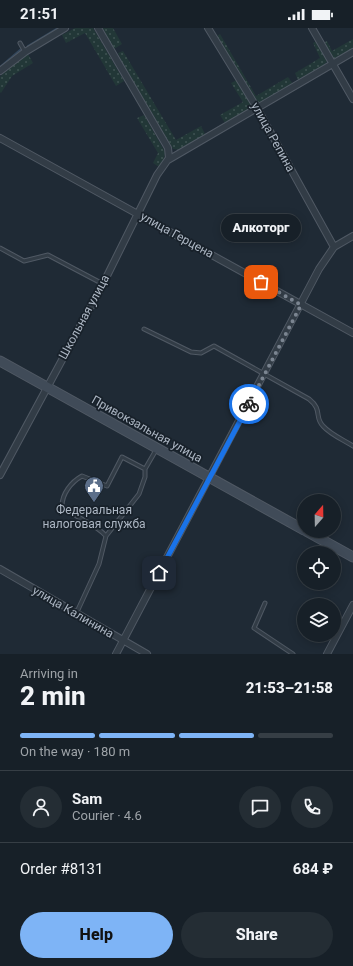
<!DOCTYPE html>
<meta charset="utf-8">
<style>
body{margin:0;font-family:Roboto,sans-serif;background:#242d34;color:#f1f3f6;height:100vh;display:flex;flex-direction:column;font-size:15px;white-space:nowrap}
*{box-sizing:border-box;margin:0}
p{font-size:13px;color:#9ea3a8}
.icon{flex:none;width:22px;height:22px;fill:none;stroke:currentColor;stroke-width:2;stroke-linecap:round;stroke-linejoin:round}
.map{position:relative;height:626px;overflow:hidden}
.drawer{display:flex;flex-direction:column;background:#172028;flex:1}
.drawer>*{flex:none}
.needle{width:26px;rotate:20deg}
.controls{position:absolute;left:297px;top:466px;display:grid;gap:8px}
.controls a{display:grid;place-items:center;width:44px;height:44px;border-radius:50%;background:#172028;box-shadow:0 2px 10px #0003,0 0 0 1px #363e45;font-size:20px}
.pin{position:absolute;display:grid;place-items:center;width:34px;height:34px;color:#fff;margin:-17px;border-radius:8px;box-shadow:0 2px 6px #0006}
.courier{position:absolute;display:grid;place-items:center;width:40px;height:40px;margin:-20px;border:3px solid #1a73e8;border-radius:50%;background:#fff;color:#222;box-shadow:0 1px 5px #0007}
.bubble{position:absolute;height:28px;border-radius:14px;background:#172028;box-shadow:0 2px 10px #0003,0 0 0 1px #363e45;font-size:13px;font-weight:800;line-height:28px;text-align:center}
.head em{font-style:normal;font-weight:800}
.head div{display:flex;flex-direction:column-reverse}
.head{display:flex;align-items:center;justify-content:space-between;height:68px;padding:0 20px}
h1{font-size:26px;font-weight:800;line-height:30px}
.bar{display:grid;grid-template-columns:repeat(4,1fr);gap:6px 4px;align-content:center;height:48px;padding:0 20px}
.bar i{height:5px;border-radius:3px;background:#363e45}
.bar .selected{background:#7eb4f6}
.bar p{grid-column:span 4}
.line{display:flex;align-items:center;gap:10px;padding:0 20px;border-top:1px solid #363e45}
.line div{flex:1}
.round{display:grid;place-items:center;flex:none;width:42px;height:42px;border-radius:21px;background:#242d34}
.button{display:flex;gap:8px;margin-top:auto;padding:8px 20px}
.button a{flex:1;height:46px;border-radius:24px;background:#7eb4f6;color:#111;font-size:16px;font-weight:800;line-height:46px;text-align:center}
.button a+a{background:#242d34;color:#f1f3f6}
.status{display:flex;justify-content:space-between;align-items:center;height:28px;padding:0 20px;background:#172028;direction:ltr}
.status svg{height:11px;fill:currentColor}
.map>svg:first-child{display:block}
.grass{fill:url(#grass-dots)}
.lines{fill:none;stroke-linecap:round;stroke-linejoin:round}
.stream{stroke:#33475c;stroke-width:2}
.lane-casing{stroke:#505964;stroke-width:5}
.street-casing{stroke:#505964;stroke-width:8}
.secondary-casing{stroke:#505964;stroke-width:11}
.lane{stroke:#323c46;stroke-width:3}
.street{stroke:#323c46;stroke-width:6}
.secondary{stroke:#404b58;stroke-width:9}
.done{stroke:#7b8591;stroke-width:4;stroke-dasharray:0 7.2}
.route{stroke:#1a73e8;stroke-width:5}
.labels{text-anchor:middle;dominant-baseline:central;stroke-width:3.5;stroke-linejoin:round;paint-order:stroke}
.street-label{font-size:12px;fill:#acb6c3;stroke:#18212a}
.poi-label{font-size:12px;fill:#acb6c3;stroke:#18212a}
</style>
<div class="status"><b>21:51</b><svg viewBox="0 0 49 12"><path d="M0 12V9h3v3zM5 12V6h3v6zM10 12V3h3v9zM15 12V0h3v12zM26 1h20v11H26zM47 4h2v5h-2z"/></svg></div>
<div class="map">
<svg width="353" height="626" viewBox="0 0 353 626">
<defs>
<pattern id="grass-dots" width="8" height="8" patternUnits="userSpaceOnUse"><rect width="8" height="8" fill="#223737"/><path d="M2 2h.1M6 6h.1" fill="none" stroke="#3f5252" stroke-width="1.8" stroke-linecap="round"/></pattern>
</defs>
<rect width="100%" height="100%" fill="#1f2a35"/>
<!-- grass -->
<path class="grass" d="M75,0H93L124,53L116,58L85,5L66,15L62,7Z
M102,0H113L122,16L114,21Z
M220,6L256,68L288,49L293,56L261,75L257,74L217,8Z
M353,11V21L333,31L330,28L323,15L327,13L332,23Z
M317,13L327,33L323,39L298,52L295,45L320,30L313,15Z
M123,23L176,112L201,98L206,108L181,122L173,121L122,34L118,25Z
M28,26L33,35L12,48L1,65L0,64V49L4,44Z
M237,52L251,77L249,81L225,95L220,87L243,74L231,55Z
M144,87L165,124L164,131L159,139L153,135L158,125L137,90Z"/>
<g class="lines">
<!-- stream -->
<path class="stream" d="M28,18L58,0
M0,39L20,22"/>
<!-- lane casing -->
<g class="lane-casing">
<path id="lane" d="M20,15L25,24
M0,220L24,233L48,227L103,256
M144,301L191,324L201,325L214,318L309,371C323,382 314,389 323,398C331,407 344,412 353,418
M145,441L156,422
M265,575L254,600L293,626
M76,586L99,536L106,508C95,495 75,490 62,478C62,466 71,454 82,448L107,458L122,429L145,441V449L139,466L106,508"/>
</g>
<!-- street casing -->
<g class="street-casing">
<path id="street" d="M208,0L257,80L334,219
M312,0L353,71
M0,43L25,24L65,0
M0,110L353,305
M168,132L353,24
M0,447L103,256L157,147L169,130L168,120L98,0
M0,541L147,626
M116,626L319,241L334,219L353,208
M327,626L353,577"/>
</g>
<!-- secondary casing -->
<g class="secondary-casing">
<path id="secondary" d="M0,333L304,502
M306,503L353,529"/>
</g>
<!-- lane -->
<use href="#lane" class="lane"/>
<!-- street -->
<use href="#street" class="street"/>
<!-- secondary -->
<use href="#secondary" class="secondary"/>
</g>
<g class="lines">
<!-- done -->
<path class="done" d="M249,376L301,277L261,254"/>
<!-- route -->
<path class="route" d="M159,545L249,376"/>
</g>
<!-- icons -->
<defs>
<g id="civic-pin" transform="scale(1)"><path d="M0 17L-7.5 6A9.5 9.5 0 1 1 7.5 6Z" fill="#5c6f8a" stroke="#18212a"/><path d="M-.6-6.5H3V-4.5H.6V-3L4-1V1h2V6H-6V1h2V-1L-.6-3ZM-1.2 2.5V6h2.4V2.5Z" fill="#fff"/></g>
</defs>
<g fill-rule="evenodd">
<use href="#civic-pin" x="94" y="458"/>
</g>
<g class="labels">
<!-- street labels -->
<g class="street-label">
<text transform="translate(273 109) rotate(61)">улица Репина</text>
<text transform="translate(177 207) rotate(29)">улица Герцена</text>
<text transform="translate(84 289) rotate(-62)">Школьная улица</text>
<text transform="translate(147 401) rotate(29)">Привокзальная улица</text>
<text transform="translate(73 584) rotate(30)">улица Калинина</text>
</g>
<!-- poi labels -->
<g class="poi-label">
<text x="94" y="482">Федеральная<tspan x="94" dy="14">налоговая служба</tspan></text>
</g>
</g>
</svg>
<div class="controls">
<a><svg class="needle" viewBox="-14 -14 28 28"><path d="M0-13l5 13h-10z" fill="#e53935"/><path d="M0 13l5-13h-10z" fill="#9ea3a8"/></svg></a>
<a><svg class="icon" aria-label="locate" viewBox="0 0 24 24"><circle cx="12" cy="12" r="6"/><path d="M12 2v4M12 18v4M2 12h4M18 12h4"/></svg></a>
<a><svg class="icon" aria-label="layers" viewBox="0 0 24 24"><path d="M12 4l9 5-9 5-9-5zM3 14l9 5 9-5"/></svg></a>
</div>
<div class="pin" style="left:261px;top:254px;background:#ea580c"><svg class="icon" aria-label="bag" viewBox="0 0 24 24"><path d="M5 8h14l-1 12H6zM9 8a3 3 0 0 1 6 0"/></svg></div>
<div class="pin" style="left:159px;top:545px;background:#1f2937"><svg class="icon" aria-label="home" viewBox="0 0 24 24"><path d="M3 11l9-7 9 7M6 9v11h12V9"/></svg></div>
<div class="courier" style="left:249px;top:376px"><svg class="icon" aria-label="bike" viewBox="0 0 24 24"><circle cx="6" cy="16" r="4"/><circle cx="18" cy="16" r="4"/><path d="M6 16l4-8h5l3 8M10 8l3 8H6M13 5h3"/></svg></div>
<div class="bubble" style="left:221px;top:186px;width:80px">Алкоторг</div>
</div>
<section class="drawer">
<div class="head"><div><h1>2 min</h1><p>Arriving in</p></div><em>21:53–21:58</em></div>
<div class="bar"><i class="selected"></i><i class="selected"></i><i class="selected"></i><i></i><p>On the way · 180 m</p></div>
<div class="line" style="height:72px"><a class="round"><svg class="icon" aria-label="person" viewBox="0 0 24 24"><circle cx="12" cy="8" r="4"/><path d="M4 21q1-7 8-7t8 7"/></svg></a><div><b>Sam</b><p>Courier · 4.6</p></div><a class="round"><svg class="icon" aria-label="chat" viewBox="0 0 24 24"><path d="M4 5h16v11H9l-5 4z"/></svg></a><a class="round"><svg class="icon" aria-label="phone" viewBox="0 0 24 24"><path d="M5 4h4l2 5-3 2q2 4 5 5l2-3 5 2v4C11 20 4 13 5 4z"/></svg></a></div>
<div class="line" style="height:52px"><div>Order #8131</div><b>684 ₽</b></div>
<div class="button"><a>Help</a><a>Share</a></div>
</section>
